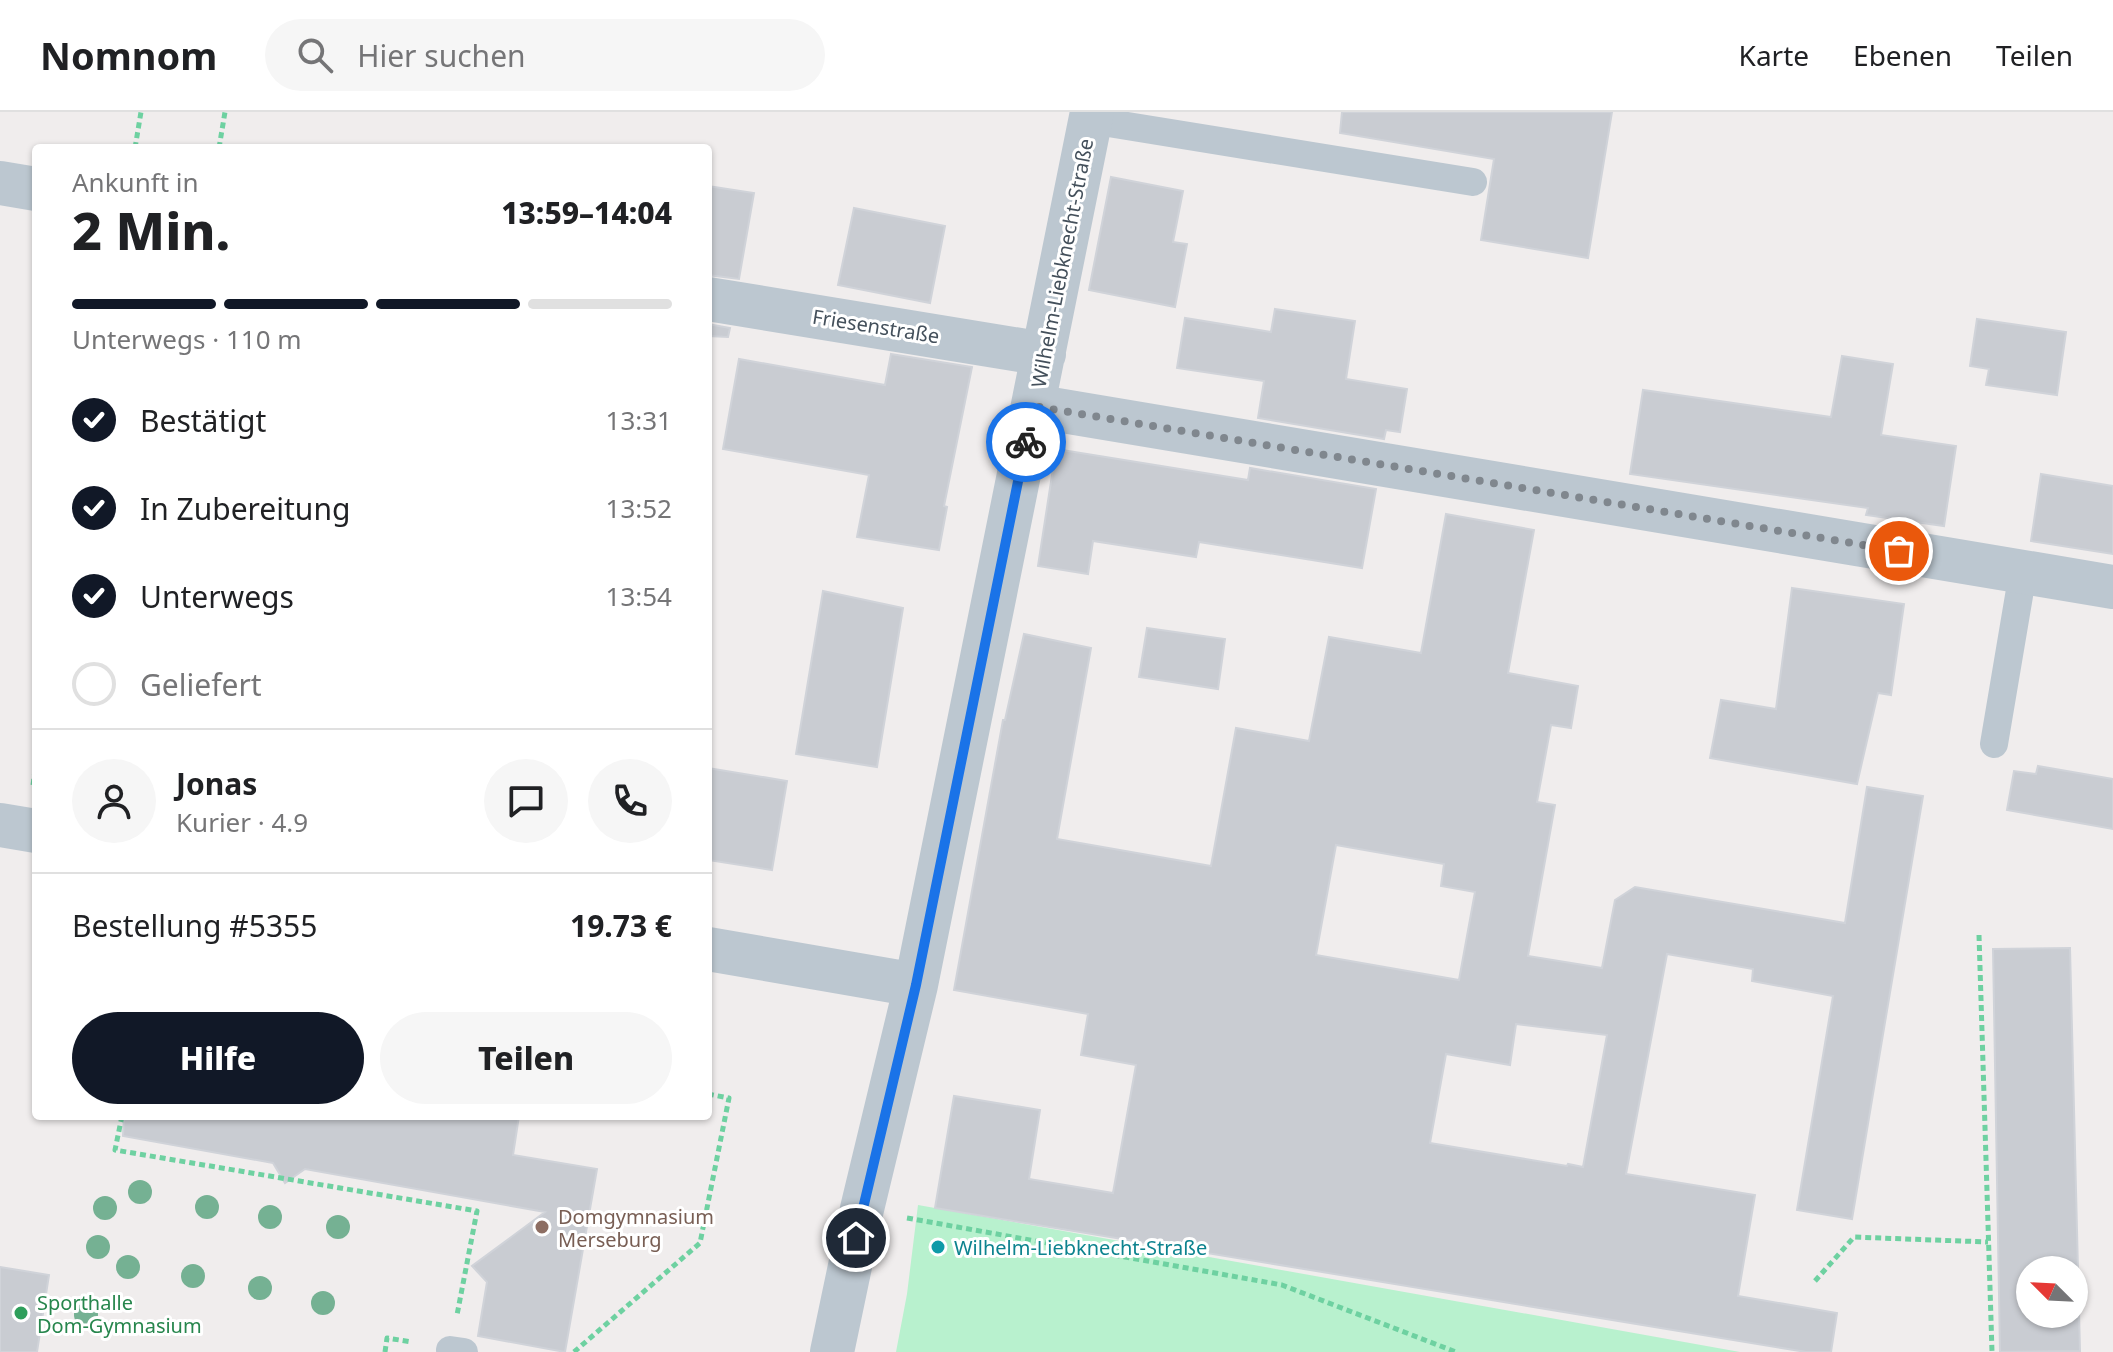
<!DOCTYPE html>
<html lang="de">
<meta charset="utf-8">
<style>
body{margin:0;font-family:"Noto Sans",sans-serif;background:#f6f6f6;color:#202124;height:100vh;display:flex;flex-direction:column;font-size:30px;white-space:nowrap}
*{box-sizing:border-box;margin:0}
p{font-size:26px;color:#757577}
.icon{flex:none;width:44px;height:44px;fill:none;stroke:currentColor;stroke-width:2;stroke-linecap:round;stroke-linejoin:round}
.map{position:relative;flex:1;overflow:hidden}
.side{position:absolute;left:32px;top:32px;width:680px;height:976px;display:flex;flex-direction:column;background:#fff;border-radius:8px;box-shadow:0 2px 6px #0004}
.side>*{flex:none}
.needle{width:52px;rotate:294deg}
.tools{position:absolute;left:2016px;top:1144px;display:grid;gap:16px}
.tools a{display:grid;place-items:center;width:72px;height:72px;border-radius:50%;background:#fff;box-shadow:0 2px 6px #0004;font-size:40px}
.pin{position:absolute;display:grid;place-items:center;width:68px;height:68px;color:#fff;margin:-34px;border:4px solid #fff;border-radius:50%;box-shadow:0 2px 8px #0007}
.courier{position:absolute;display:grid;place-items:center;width:80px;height:80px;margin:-40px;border:6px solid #1a73e8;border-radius:50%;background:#fff;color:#222;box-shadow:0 2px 10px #0007}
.overview em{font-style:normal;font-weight:800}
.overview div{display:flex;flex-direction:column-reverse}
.overview{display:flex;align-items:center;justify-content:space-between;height:136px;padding:0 40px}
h1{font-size:52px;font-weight:800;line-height:60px}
.bar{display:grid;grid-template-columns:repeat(4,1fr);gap:12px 8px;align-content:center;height:96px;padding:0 40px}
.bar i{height:10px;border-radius:6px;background:#e0e0e0}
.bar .on{background:#111827}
.bar p{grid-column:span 4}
.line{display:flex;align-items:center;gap:20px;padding:0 40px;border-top:2px solid #e0e0e0}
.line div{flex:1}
.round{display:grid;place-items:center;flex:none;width:84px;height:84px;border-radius:42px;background:#f6f6f6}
ol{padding:0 40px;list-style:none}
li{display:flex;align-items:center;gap:24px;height:88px}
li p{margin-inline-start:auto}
li .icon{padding:8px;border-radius:50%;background:#111827;color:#fff;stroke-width:4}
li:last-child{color:#757577}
li i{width:44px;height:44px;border:4px solid #e0e0e0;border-radius:50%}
.primary-button{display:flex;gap:16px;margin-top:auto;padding:16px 40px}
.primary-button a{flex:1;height:92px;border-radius:48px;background:#111827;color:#fff;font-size:32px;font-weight:800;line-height:92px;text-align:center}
.primary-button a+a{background:#f6f6f6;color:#202124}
header{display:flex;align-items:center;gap:48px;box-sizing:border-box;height:112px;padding:0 40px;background:#fff;border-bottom:2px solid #e0e0e0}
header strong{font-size:38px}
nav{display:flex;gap:44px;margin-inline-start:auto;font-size:28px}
.search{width:560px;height:72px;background:#f6f6f6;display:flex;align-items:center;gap:20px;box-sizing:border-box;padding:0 28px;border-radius:44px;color:#757577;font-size:30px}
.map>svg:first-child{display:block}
.green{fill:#b8f1ce}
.building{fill:#c9ccd2;stroke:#d0d3d9;stroke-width:2;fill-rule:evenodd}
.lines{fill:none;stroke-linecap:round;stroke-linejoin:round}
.path{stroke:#6ed1a1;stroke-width:5;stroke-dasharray:6 4;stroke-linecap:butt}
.service{stroke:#bcc7d0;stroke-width:28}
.minor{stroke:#bcc7d0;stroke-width:44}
.tree{fill:#75b193}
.done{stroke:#80878e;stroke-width:8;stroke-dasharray:0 14.4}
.route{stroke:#1a73e8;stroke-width:10}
.education-dot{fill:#8d6e63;stroke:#fff;stroke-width:3}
.culture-dot{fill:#0f9aa8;stroke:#fff;stroke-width:3}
.leisure-dot{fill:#2e9e5b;stroke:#fff;stroke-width:3}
.labels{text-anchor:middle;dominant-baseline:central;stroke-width:6;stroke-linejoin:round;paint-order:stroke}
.street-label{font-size:20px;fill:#44505b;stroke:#fff}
.education-label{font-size:20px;fill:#785e54;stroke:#fff;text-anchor:start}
.culture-label{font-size:20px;fill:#0d838f;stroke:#fff;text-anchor:start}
.leisure-label{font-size:20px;fill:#27864d;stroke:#fff;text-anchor:start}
</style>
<header>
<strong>Nomnom</strong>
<div class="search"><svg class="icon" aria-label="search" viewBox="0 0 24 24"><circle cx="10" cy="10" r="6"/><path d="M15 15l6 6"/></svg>Hier suchen</div>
<nav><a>Karte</a><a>Ebenen</a><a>Teilen</a></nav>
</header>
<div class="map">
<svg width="2113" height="1240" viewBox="0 0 2113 1240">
<rect width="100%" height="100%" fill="#f0eded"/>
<!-- green -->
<path class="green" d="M918,1093L935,1096L1740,1240H896L907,1182Z"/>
<!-- building -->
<path class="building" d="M1342,0H1612L1588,146L1481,128L1494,47L1340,21Z
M1111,65L1183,79L1173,130L1187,132L1175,195L1089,178Z
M708,74L754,81L739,167L708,163Z
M854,96L945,114L930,191L838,173Z
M1275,197L1355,209L1346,267L1407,277L1400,320L1386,318L1384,327L1258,306L1264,269L1177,256L1185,206L1271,220Z
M1977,207L2066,220L2057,283L1986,273L1989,257L1970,254Z
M708,212L730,216L728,225L708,224Z
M891,242L972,255L944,394L947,395L939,438L857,425L869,363L723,337L739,247L885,273Z
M1842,244L1893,252L1881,323L1956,334L1944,414L1866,403L1868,396L1630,362L1643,278L1831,305Z
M1056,337L1248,368L1250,356L1376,377L1362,456L1199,430L1196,445L1093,429L1088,462L1038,454Z
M2041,362L2113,374V442L2031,429Z
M1446,402L1534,418L1508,561L1578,574L1571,616L1551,613L1537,690L1555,693L1528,844L1602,856L1615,788L1635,775L1845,811L1867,675L1923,684L1852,1107L1797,1098L1833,884L1752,869L1753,857L1667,842L1626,1062L1755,1083L1738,1184L1837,1201L1831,1240H1806L935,1096L954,984L1040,998L1029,1067L1113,1081L1136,953L1081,943L1088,902L954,878L1003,608H1005L1024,522L1091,536L1057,727L1211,754L1236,616L1309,629L1329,525L1421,541ZM1336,733L1444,752L1441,774L1475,780L1459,868L1316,843ZM1516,912L1607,923L1583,1055L1568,1052L1567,1054L1430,1031L1446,942L1510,953Z
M1792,476L1904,492L1891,583L1878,581L1857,672L1710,646L1721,588L1776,597Z
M823,479L903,496L877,655L796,642Z
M1147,516L1225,527L1218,577L1139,565Z
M2038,654L2113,667V717L2007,698L2014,659L2036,662Z
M708,656L787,669L772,758L708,748Z
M2070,836L2080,1239L2000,1240L1993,837ZM2030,1158H2074V1202H2030Z
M124,1004H519L513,1043L597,1057L565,1240L478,1224L487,1170L472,1154L545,1100L305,1057L285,1071L273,1051L123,1024Z
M0,1155L49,1163L37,1240H0Z"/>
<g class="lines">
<!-- path -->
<path class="path" d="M135,36L141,0
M219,36L225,0
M33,673L36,651
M1979,823L1992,1240
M122,1004L115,1038L477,1099L457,1203
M907,1106L1282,1173L1456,1240
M1815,1169L1854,1125L1988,1130
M385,1240L387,1226L412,1230
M574,1240L700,1131L729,986L708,982"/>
<!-- service -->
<path class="service" d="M1090,8L1473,70
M1994,632L2023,460
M450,1238L464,1240"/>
<!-- minor -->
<path class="minor" d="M0,71L36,77
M708,187L1044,242
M1033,294L2113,475
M0,713L36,719
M708,837L916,873
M832,1240L862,1097L916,873L1092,0"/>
</g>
<!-- trees -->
<g class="tree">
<circle cx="140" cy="1080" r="12"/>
<circle cx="207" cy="1095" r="12"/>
<circle cx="105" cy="1096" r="12"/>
<circle cx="270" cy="1105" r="12"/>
<circle cx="338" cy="1115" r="12"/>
<circle cx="98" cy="1135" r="12"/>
<circle cx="128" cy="1155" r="12"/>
<circle cx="193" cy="1164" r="12"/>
<circle cx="260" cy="1176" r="12"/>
<circle cx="323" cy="1191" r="12"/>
<circle cx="86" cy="1203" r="12"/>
</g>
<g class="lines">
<!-- done -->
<path class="done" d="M1026,330L1033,294L1899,439"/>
<!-- route -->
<path class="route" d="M856,1126L916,873L1026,330"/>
</g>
<!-- markers -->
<circle class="education-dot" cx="542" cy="1115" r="8"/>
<circle class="culture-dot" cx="938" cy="1135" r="8"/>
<circle class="leisure-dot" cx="21" cy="1201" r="8"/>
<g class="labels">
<!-- street labels -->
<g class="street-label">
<text transform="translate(1062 151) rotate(-79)">Wilhelm-Liebknecht-Straße</text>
<text transform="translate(876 214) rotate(9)">Friesenstraße</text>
</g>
<!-- education labels -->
<g class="education-label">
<text x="558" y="1104">Domgymnasium<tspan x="558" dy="23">Merseburg</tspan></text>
</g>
<!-- culture labels -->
<g class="culture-label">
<text x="954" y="1135">Wilhelm-Liebknecht-Straße</text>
</g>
<!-- leisure labels -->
<g class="leisure-label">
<text x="37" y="1190">Sporthalle<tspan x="37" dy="23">Dom-Gymnasium</tspan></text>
</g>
</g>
</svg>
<div class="tools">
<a><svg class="needle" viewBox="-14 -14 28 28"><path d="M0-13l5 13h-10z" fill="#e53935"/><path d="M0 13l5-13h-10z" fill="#757577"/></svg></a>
</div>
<div class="pin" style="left:1899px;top:439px;background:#ea580c"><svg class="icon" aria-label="bag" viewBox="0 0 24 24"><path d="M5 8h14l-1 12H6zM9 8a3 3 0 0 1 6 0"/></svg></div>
<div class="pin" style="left:856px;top:1126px;background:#1f2937"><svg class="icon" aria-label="home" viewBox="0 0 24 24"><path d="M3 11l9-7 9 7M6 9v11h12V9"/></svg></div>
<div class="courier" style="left:1026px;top:330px"><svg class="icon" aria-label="bike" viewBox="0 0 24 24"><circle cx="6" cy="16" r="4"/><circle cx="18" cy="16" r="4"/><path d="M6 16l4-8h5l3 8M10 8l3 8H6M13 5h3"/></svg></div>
<section class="side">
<div class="overview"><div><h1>2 Min.</h1><p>Ankunft in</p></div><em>13:59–14:04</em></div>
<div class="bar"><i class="on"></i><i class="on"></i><i class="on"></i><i></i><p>Unterwegs · 110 m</p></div>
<ol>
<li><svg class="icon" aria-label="check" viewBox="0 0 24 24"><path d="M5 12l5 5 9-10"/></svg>Bestätigt<p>13:31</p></li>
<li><svg class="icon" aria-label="check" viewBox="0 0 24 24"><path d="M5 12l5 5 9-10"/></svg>In Zubereitung<p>13:52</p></li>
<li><svg class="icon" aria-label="check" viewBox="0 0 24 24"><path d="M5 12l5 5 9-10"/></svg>Unterwegs<p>13:54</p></li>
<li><i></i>Geliefert</li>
</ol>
<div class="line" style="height:144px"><a class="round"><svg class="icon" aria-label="person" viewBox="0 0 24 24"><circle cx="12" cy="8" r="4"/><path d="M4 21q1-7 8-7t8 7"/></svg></a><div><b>Jonas</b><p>Kurier · 4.9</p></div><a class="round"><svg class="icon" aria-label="chat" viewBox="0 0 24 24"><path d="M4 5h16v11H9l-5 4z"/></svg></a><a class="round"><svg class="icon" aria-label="phone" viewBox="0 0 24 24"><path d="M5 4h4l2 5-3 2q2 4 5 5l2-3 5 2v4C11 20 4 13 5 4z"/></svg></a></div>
<div class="line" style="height:104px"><div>Bestellung #5355</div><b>19.73 €</b></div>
<div class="primary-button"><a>Hilfe</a><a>Teilen</a></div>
</section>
</div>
